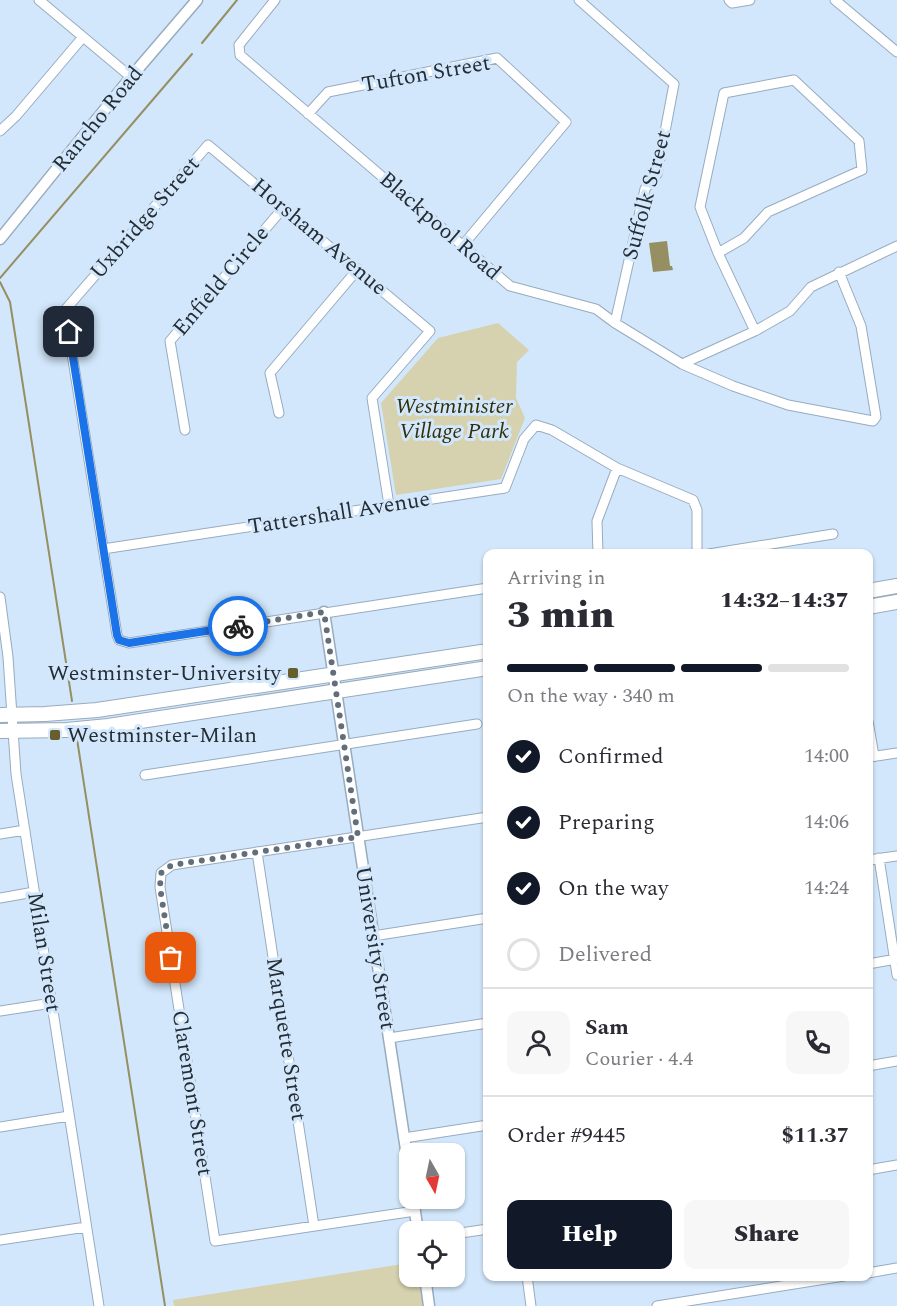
<!DOCTYPE html>
<meta charset="utf-8">
<style>
body{margin:0;font-family:Spectral,serif;background:#f7f7f7;color:#2b2b33;height:100vh;display:flex;flex-direction:column;font-size:22px;white-space:nowrap}
*{box-sizing:border-box;margin:0}
p{font-size:20px;color:#7c7c81}
.icon{flex:none;width:33px;height:33px;fill:none;stroke:currentColor;stroke-width:2;stroke-linecap:round;stroke-linejoin:round}
.map{position:relative;flex:1;overflow:hidden}
.sheet{position:absolute;left:483px;top:549px;width:390px;height:732px;display:flex;flex-direction:column;background:#fff;border-radius:12px;box-shadow:0 2px 4px #0004}
.sheet>*{flex:none}
.needle{width:39px;rotate:171deg}
.tools{position:absolute;left:399px;top:1143px;display:grid;gap:12px}
.tools a{display:grid;place-items:center;width:66px;height:66px;border-radius:12px;background:#fff;box-shadow:0 2px 4px #0004;font-size:30px}
.pin{position:absolute;display:grid;place-items:center;width:51px;height:51px;color:#fff;margin:-26px;border-radius:12px;box-shadow:0 3px 9px #0006}
.courier{position:absolute;display:grid;place-items:center;width:60px;height:60px;margin:-30px;border:4px solid #1a73e8;border-radius:50%;background:#fff;color:#222;box-shadow:0 2px 8px #0007}
.head em{font-style:normal;font-weight:800}
.head div{display:flex;flex-direction:column-reverse}
.head{display:flex;align-items:center;justify-content:space-between;height:102px;padding:0 24px}
h1{font-size:39px;font-weight:800;line-height:45px}
.bar{display:grid;grid-template-columns:repeat(4,1fr);gap:9px 6px;align-content:center;height:72px;padding:0 24px}
.bar i{height:8px;border-radius:4px;background:#e1e1e2}
.bar .selected{background:#111827}
.bar p{grid-column:span 4}
.line{display:flex;align-items:center;gap:15px;padding:0 24px;border-top:2px solid #e1e1e2}
.line div{flex:1}
.round{display:grid;place-items:center;flex:none;width:63px;height:63px;border-radius:12px;background:#f7f7f7}
ol{padding:0 24px;list-style:none}
li{display:flex;align-items:center;gap:18px;height:66px}
li p{margin-inline-start:auto}
li .icon{padding:6px;border-radius:50%;background:#111827;color:#fff;stroke-width:4}
li:last-child{color:#7c7c81}
li i{width:33px;height:33px;border:3px solid #e1e1e2;border-radius:50%}
.button{display:flex;gap:12px;margin-top:auto;padding:12px 24px}
.button a{flex:1;height:69px;border-radius:12px;background:#111827;color:#fff;font-size:24px;font-weight:800;line-height:69px;text-align:center}
.button a+a{background:#f7f7f7;color:#2b2b33}
.map>svg:first-child{display:block}
.green{fill:#d6d2af}
.water{fill:#958f62}
.lines{fill:none;stroke-linecap:round;stroke-linejoin:round}
.stream{stroke:#958f62;stroke-width:2}
.minor-casing{stroke:#98abbf;stroke-width:11}
.tertiary-casing{stroke:#98abbf;stroke-width:13}
.primary-casing{stroke:#98abbf;stroke-width:16}
.minor{stroke:#fff;stroke-width:9}
.tertiary{stroke:#fff;stroke-width:10}
.primary{stroke:#fff;stroke-width:14}
.done{stroke:#626e7a;stroke-width:6;stroke-dasharray:0 10.8}
.route{stroke:#1a73e8;stroke-width:8}
.poi-dot{fill:#665e2b;stroke:#d2e7fb;stroke-width:2}
.labels{text-anchor:middle;dominant-baseline:central;stroke-width:6;stroke-linejoin:round;paint-order:stroke}
.street-label{font-size:22px;fill:#252d34;stroke:#d2e7fb}
.park-label{font-size:22px;font-style:italic;fill:#342f08;stroke:#d2e7fb}
.poi-label{font-size:22px;fill:#252d34;stroke:#d2e7fb;text-anchor:end}
</style>
<div class="map">
<svg width="897" height="1306" viewBox="0 0 897 1306">
<rect width="100%" height="100%" fill="#d2e7fb"/>
<!-- green -->
<path class="green" d="M498,323L529,350L517,362L516,398L525,418L501,479L396,495L381,403L438,338Z
M409,1263L410,1276L419,1277L424,1306H174L173,1300Z"/>
<!-- water -->
<path class="water" d="M667,241L670,266H672L673,270L653,272L649,243Z"/>
<g class="lines">
<!-- stream -->
<path class="stream" d="M202,43L237,0
M0,278L192,54
M0,282L10,302L72,701
M77,739L165,1306"/>
<!-- minor casing -->
<g class="minor-casing">
<path id="minor" d="M39,0L131,77
M275,0L239,45L240,55L510,286L596,309L615,323L682,364L733,386L788,405L873,421L876,417L861,326L839,272
M579,0L674,84L657,174L645,189L615,323
M729,0L732,3L750,0
M835,0L897,52
M308,114L328,92L497,58L566,122L463,245
M0,131L16,116L83,37
M718,253L744,238L768,212L862,170L859,141L794,80L724,93L700,207L718,253L755,331
M682,364L755,331L790,311L811,287L897,246
M279,413L270,373L358,269
M185,430L170,341L284,207
M389,505L372,398L430,331L208,145L65,310L117,635L119,640L129,643L488,588
M103,549L505,488L524,439L536,425L552,430L617,468L693,500L697,510V554
M598,554L597,521L617,468
M709,554L833,534
M0,597L8,657L16,774L99,1306
M868,721L874,756
M870,757L897,753
M145,775L477,724
M0,834L25,830
M257,852L314,1226
M879,858L897,975
M868,860L897,856
M0,898L34,892
M373,936L488,918
M868,964L897,959
M0,1011L52,1003
M389,1038L488,1023
M868,1066L897,1061
M0,1127L69,1116
M404,1138L488,1125
M868,1170L897,1165
M415,1211L215,1241L160,887L161,873L172,865L488,817
M454,1234L488,1229
M0,1240L86,1227
M868,1273L897,1268
M527,1276L531,1306
M657,1306L844,1276"/>
</g>
<!-- tertiary casing -->
<g class="tertiary-casing">
<path id="tertiary" d="M0,239L131,77L197,0
M324,612L410,1176
M413,1198L418,1232
M425,1276L429,1306"/>
</g>
<!-- primary casing -->
<g class="primary-casing">
<path id="primary" d="M868,591L897,586
M868,607L897,602
M0,715L45,714L97,710L488,651
M0,731L67,730L108,726L488,668"/>
</g>
<!-- minor -->
<use href="#minor" class="minor"/>
<!-- tertiary -->
<use href="#tertiary" class="tertiary"/>
<!-- primary -->
<use href="#primary" class="primary"/>
</g>
<g class="lines">
<!-- done -->
<path class="done" d="M171,958L160,887L161,873L172,865L358,837L324,612L238,626"/>
<!-- route -->
<path class="route" d="M69,332L117,635L119,640L129,643L238,626"/>
</g>
<!-- markers -->
<g class="poi-dot">
<rect x="287" y="667" width="12" height="12" rx="3"/>
<rect x="49" y="729" width="12" height="12" rx="3"/>
</g>
<g class="labels">
<!-- street labels -->
<g class="street-label">
<text transform="translate(426 74) rotate(-10)">Tufton Street</text>
<text transform="translate(98 119) rotate(-51)">Rancho Road</text>
<text transform="translate(647 195) rotate(-75)">Suffolk Street</text>
<text transform="translate(145 218) rotate(-49)">Uxbridge Street</text>
<text transform="translate(440 226) rotate(41)">Blackpool Road</text>
<text transform="translate(319 237) rotate(40)">Horsham Avenue</text>
<text transform="translate(221 281) rotate(-50)">Enfield Circle</text>
<text transform="translate(339 513) rotate(-9)">Tattershall Avenue</text>
<text transform="translate(375 948) rotate(81)">University Street</text>
<text transform="translate(44 952) rotate(81)">Milan Street</text>
<text transform="translate(286 1039) rotate(81)">Marquette Street</text>
<text transform="translate(192 1093) rotate(81)">Claremont Street</text>
</g>
<!-- park labels -->
<g class="park-label">
<text x="454" y="406">Westminister<tspan x="454" dy="25">Village Park</tspan></text>
</g>
<!-- poi labels -->
<g class="poi-label">
<text x="281" y="673">Westminster-University</text>
<text x="67" y="735" text-anchor="start">Westminster-Milan</text>
</g>
</g>
</svg>
<div class="tools">
<a><svg class="needle" viewBox="-14 -14 28 28"><path d="M0-13l5 13h-10z" fill="#e53935"/><path d="M0 13l5-13h-10z" fill="#7c7c81"/></svg></a>
<a><svg class="icon" aria-label="locate" viewBox="0 0 24 24"><circle cx="12" cy="12" r="6"/><path d="M12 2v4M12 18v4M2 12h4M18 12h4"/></svg></a>
</div>
<div class="pin" style="left:171px;top:958px;background:#ea580c"><svg class="icon" aria-label="bag" viewBox="0 0 24 24"><path d="M5 8h14l-1 12H6zM9 8a3 3 0 0 1 6 0"/></svg></div>
<div class="pin" style="left:69px;top:332px;background:#1f2937"><svg class="icon" aria-label="home" viewBox="0 0 24 24"><path d="M3 11l9-7 9 7M6 9v11h12V9"/></svg></div>
<div class="courier" style="left:238px;top:626px"><svg class="icon" aria-label="bike" viewBox="0 0 24 24"><circle cx="6" cy="16" r="4"/><circle cx="18" cy="16" r="4"/><path d="M6 16l4-8h5l3 8M10 8l3 8H6M13 5h3"/></svg></div>
<section class="sheet">
<div class="head"><div><h1>3 min</h1><p>Arriving in</p></div><em>14:32–14:37</em></div>
<div class="bar"><i class="selected"></i><i class="selected"></i><i class="selected"></i><i></i><p>On the way · 340 m</p></div>
<ol>
<li><svg class="icon" aria-label="check" viewBox="0 0 24 24"><path d="M5 12l5 5 9-10"/></svg>Confirmed<p>14:00</p></li>
<li><svg class="icon" aria-label="check" viewBox="0 0 24 24"><path d="M5 12l5 5 9-10"/></svg>Preparing<p>14:06</p></li>
<li><svg class="icon" aria-label="check" viewBox="0 0 24 24"><path d="M5 12l5 5 9-10"/></svg>On the way<p>14:24</p></li>
<li><i></i>Delivered</li>
</ol>
<div class="line" style="height:108px"><a class="round"><svg class="icon" aria-label="person" viewBox="0 0 24 24"><circle cx="12" cy="8" r="4"/><path d="M4 21q1-7 8-7t8 7"/></svg></a><div><b>Sam</b><p>Courier · 4.4</p></div><a class="round"><svg class="icon" aria-label="phone" viewBox="0 0 24 24"><path d="M5 4h4l2 5-3 2q2 4 5 5l2-3 5 2v4C11 20 4 13 5 4z"/></svg></a></div>
<div class="line" style="height:78px"><div>Order #9445</div><b>$11.37</b></div>
<div class="button"><a>Help</a><a>Share</a></div>
</section>
</div>
